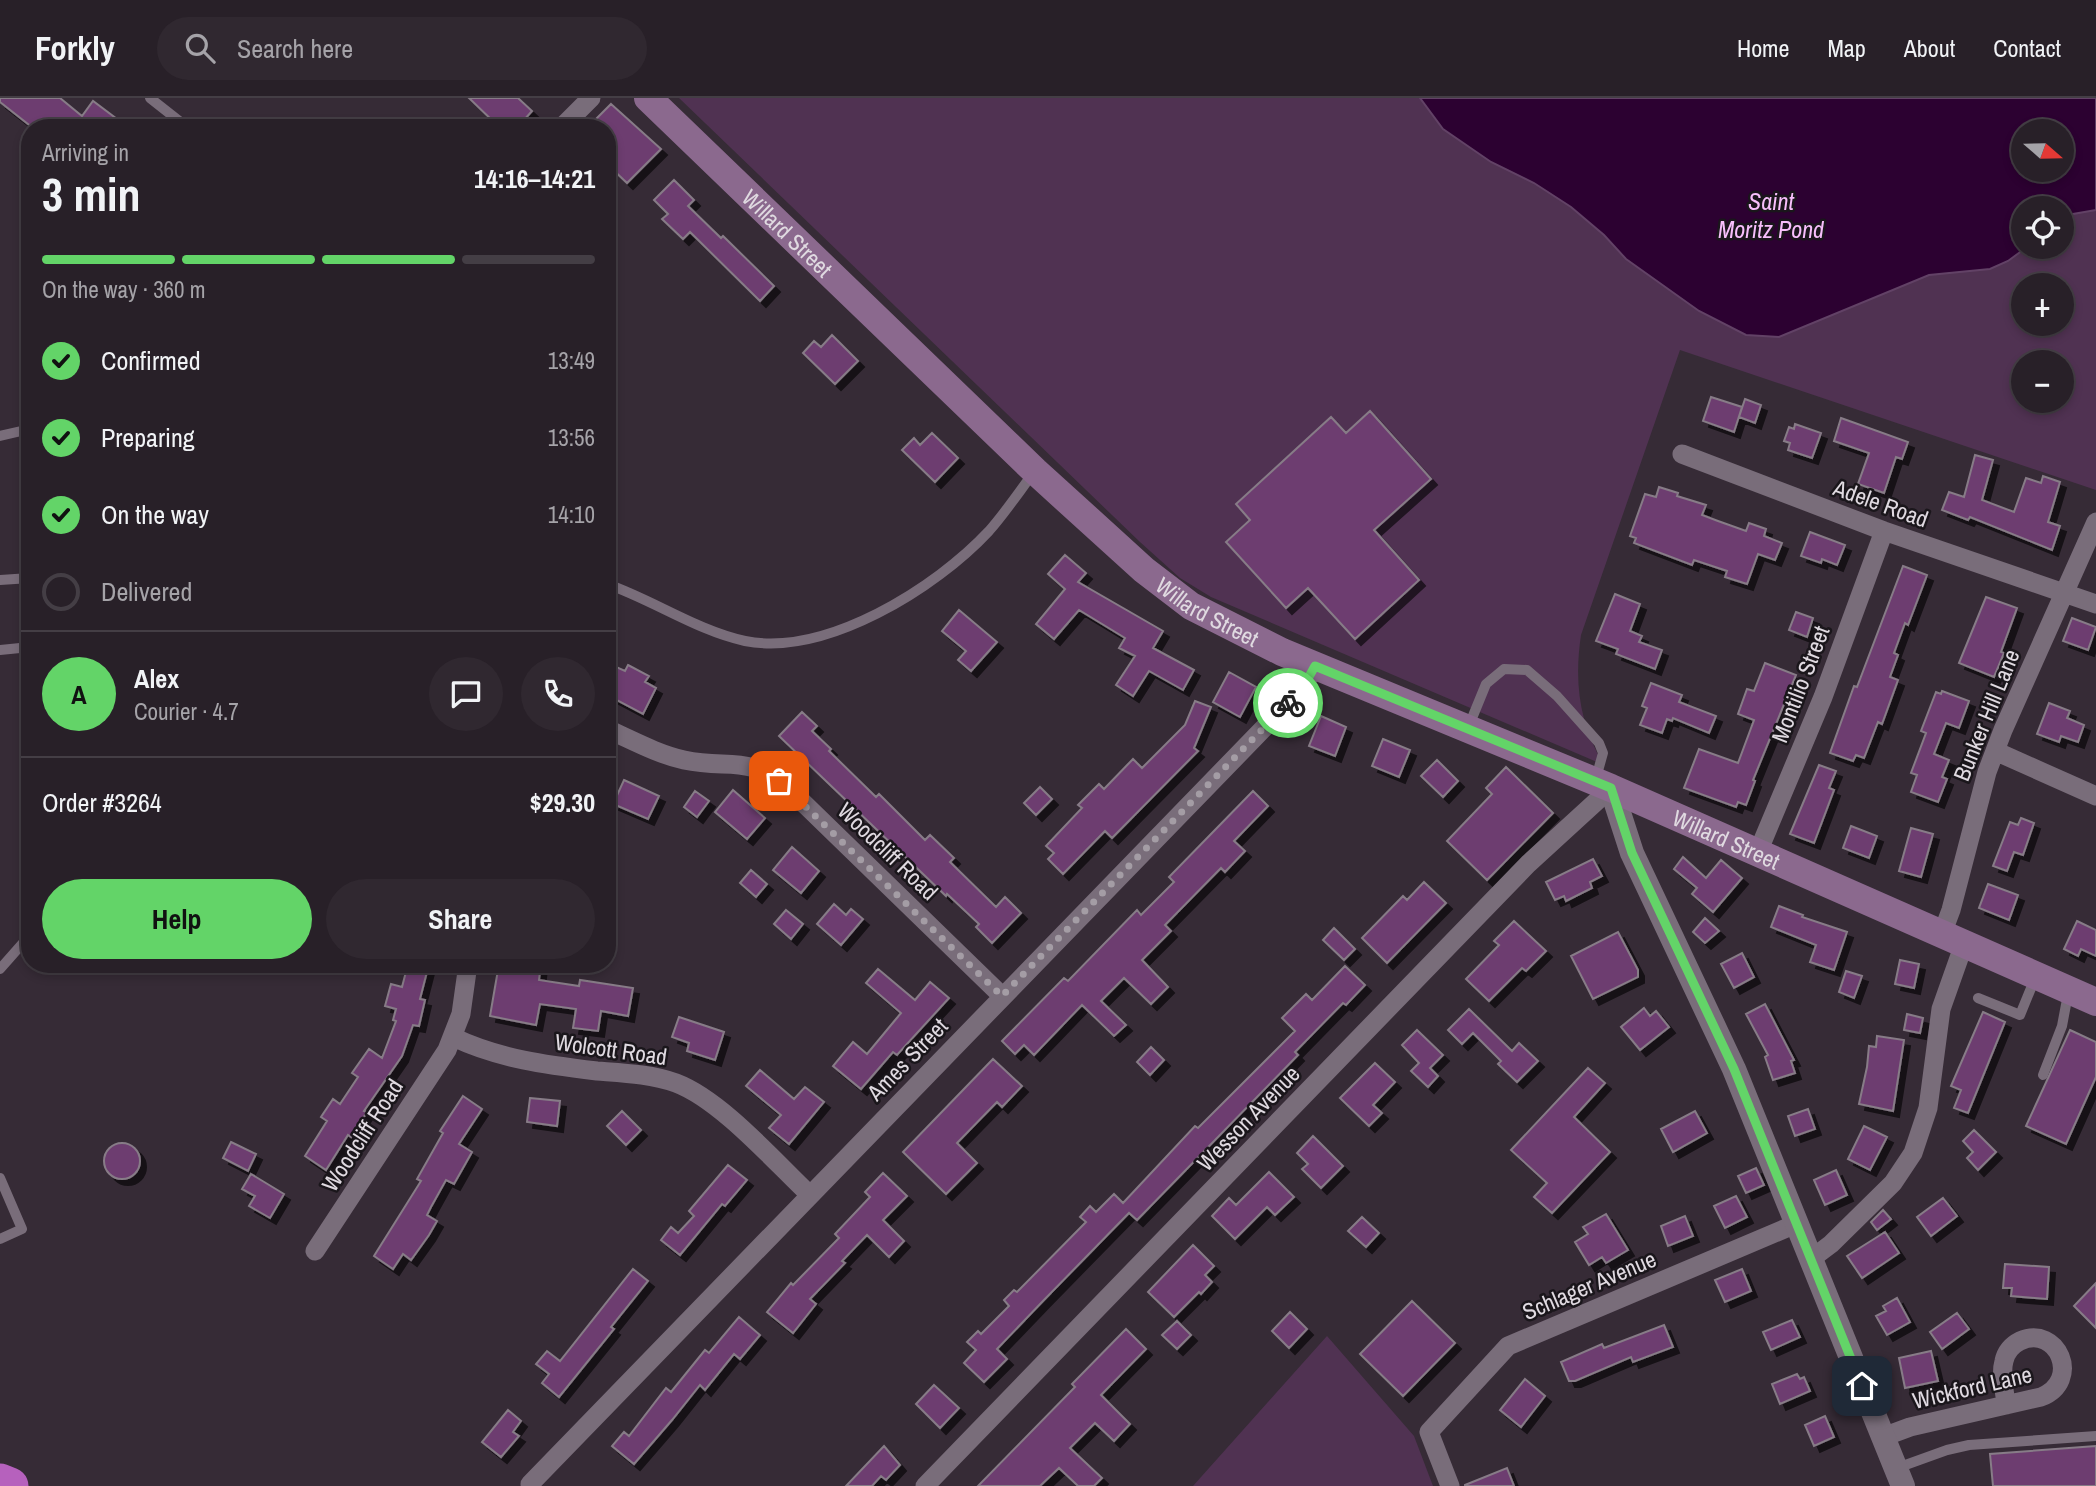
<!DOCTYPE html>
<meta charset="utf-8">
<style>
body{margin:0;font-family:"Archivo Narrow",sans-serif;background:#302830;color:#f1f3f6;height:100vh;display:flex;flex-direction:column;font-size:26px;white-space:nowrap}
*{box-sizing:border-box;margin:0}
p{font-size:23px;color:#a5a3a8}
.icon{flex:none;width:38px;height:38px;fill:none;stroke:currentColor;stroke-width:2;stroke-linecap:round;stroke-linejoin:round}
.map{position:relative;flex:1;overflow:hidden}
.drawer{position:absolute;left:21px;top:21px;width:595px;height:854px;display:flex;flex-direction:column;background:#282028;border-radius:28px;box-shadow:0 4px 10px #0003,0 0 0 2px #443e45}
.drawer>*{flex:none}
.needle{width:46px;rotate:110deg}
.controls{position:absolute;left:2011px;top:21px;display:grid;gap:14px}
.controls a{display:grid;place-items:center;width:63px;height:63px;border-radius:50%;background:#282028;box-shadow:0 4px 10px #0003,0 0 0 2px #443e45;font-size:35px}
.pin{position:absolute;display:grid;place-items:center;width:60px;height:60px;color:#fff;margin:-30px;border-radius:14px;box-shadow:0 4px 10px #0006}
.courier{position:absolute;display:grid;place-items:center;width:70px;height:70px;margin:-35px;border:5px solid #63d468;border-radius:50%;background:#fff;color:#222;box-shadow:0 2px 9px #0007}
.head em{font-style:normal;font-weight:800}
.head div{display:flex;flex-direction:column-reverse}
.head{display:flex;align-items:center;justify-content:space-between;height:119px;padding:0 21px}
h1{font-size:46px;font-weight:800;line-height:52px}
.bar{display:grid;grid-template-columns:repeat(4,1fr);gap:10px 7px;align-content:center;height:84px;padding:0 21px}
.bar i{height:9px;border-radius:5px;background:#443e45}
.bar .selected{background:#63d468}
.bar p{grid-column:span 4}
.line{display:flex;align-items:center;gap:18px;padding:0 21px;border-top:2px solid #443e45}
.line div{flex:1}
.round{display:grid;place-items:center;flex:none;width:74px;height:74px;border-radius:37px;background:#302830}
ol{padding:0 21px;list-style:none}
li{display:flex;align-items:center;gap:21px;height:77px}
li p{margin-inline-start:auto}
li .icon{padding:7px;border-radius:50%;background:#63d468;color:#111;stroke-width:4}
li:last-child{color:#a5a3a8}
li i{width:38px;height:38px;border:4px solid #443e45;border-radius:50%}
.button{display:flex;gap:14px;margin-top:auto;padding:14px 21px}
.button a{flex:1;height:80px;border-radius:42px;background:#63d468;color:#111;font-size:28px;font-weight:800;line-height:80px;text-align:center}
.button a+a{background:#302830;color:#f1f3f6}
header{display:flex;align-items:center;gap:42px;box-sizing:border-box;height:98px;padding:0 35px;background:#282028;border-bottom:2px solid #443e45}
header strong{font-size:33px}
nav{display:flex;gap:38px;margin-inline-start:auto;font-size:24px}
.search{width:490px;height:63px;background:#302830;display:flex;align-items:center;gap:18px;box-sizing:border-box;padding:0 24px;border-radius:38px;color:#a5a3a8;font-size:26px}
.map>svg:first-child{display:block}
.green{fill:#503252;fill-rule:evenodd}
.water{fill:#2c0131;stroke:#624266;stroke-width:2;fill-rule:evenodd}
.building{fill:#6d3e70;stroke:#877b87;stroke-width:2;filter:url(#shadow)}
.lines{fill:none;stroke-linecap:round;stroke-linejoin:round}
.service{stroke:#796d7a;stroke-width:10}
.minor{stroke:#796d7a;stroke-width:19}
.tertiary{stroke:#796d7a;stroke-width:24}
.secondary{stroke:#8b698e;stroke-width:28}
.motorway{stroke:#b661bd;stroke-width:37}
.done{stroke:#a49da5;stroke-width:7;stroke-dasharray:0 12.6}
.route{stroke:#63d468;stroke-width:9}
.labels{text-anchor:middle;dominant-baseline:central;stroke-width:5;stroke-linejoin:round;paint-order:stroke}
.street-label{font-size:23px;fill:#e0dae1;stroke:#1a161b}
.water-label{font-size:24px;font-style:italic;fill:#f7befb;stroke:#1a161b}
</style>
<header>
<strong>Forkly</strong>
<div class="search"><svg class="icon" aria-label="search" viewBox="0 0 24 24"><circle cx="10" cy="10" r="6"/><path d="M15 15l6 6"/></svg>Search here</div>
<nav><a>Home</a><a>Map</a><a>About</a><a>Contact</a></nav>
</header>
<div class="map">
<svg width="2096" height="1388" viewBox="0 0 2096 1388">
<defs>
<filter id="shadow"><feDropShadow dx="6" dy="6" stdDeviation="0" flood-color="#0009"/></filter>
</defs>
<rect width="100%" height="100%" fill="#362b36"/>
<!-- green -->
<path class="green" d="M679,0H1420L1443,31L1491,64L1534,85L1571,109L1604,137L1626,161L1699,213L1746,237L1779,239L1929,177L1990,171L2008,163L2027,149H2062V122L2073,116L2096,112V392L1680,252L1581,537C1574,584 1579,626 1604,667L1211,499L1180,480L1140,444ZM2023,187H2062V226H2023ZM2023,264H2062V303H2023Z
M1327,1238L1414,1338L1433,1388H1193Z"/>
<!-- water -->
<path class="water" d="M1420,0H2096V112L2073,116L2062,122V110H2023V149H2027L2008,163L1990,171L1929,177L1779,239L1746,237L1699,213L1626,161L1604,137L1571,109L1534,85L1491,64L1443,31ZM2023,33H2062V72H2023Z"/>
<!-- building -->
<path class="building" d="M0,0H60L82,18L93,3L129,30H33L0,4Z
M469,0H518L532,13L517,30H500Z
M611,6L661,51L627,85L607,66V30H587Z
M674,82L694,102L688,108L721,140L723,138L774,188L760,203L690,134L683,141L662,121L668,116L654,102Z
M832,237L858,263L835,286L803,255L814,243L821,249Z
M1711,299L1742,309L1734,334L1703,323Z
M1745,301L1761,307L1755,325L1739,319Z
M1370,313L1431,381L1374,432L1419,482L1355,541L1308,490L1286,510L1226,444L1250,422L1236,406L1331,319L1346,335Z
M1841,320L1908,344L1902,361L1896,359L1884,395L1858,386L1869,355L1834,343Z
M1795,326L1821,335L1812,360L1788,352L1790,345L1784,343L1789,329L1794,331Z
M932,335L958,360L935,384L902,352L914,340L920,347Z
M1975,357L1993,362L1982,402L2014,414L2026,380L2041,385L2043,378L2060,384L2048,424L2060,428L2052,452L1970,419L1968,422L1942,412L1949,394L1964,399Z
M1659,389L1678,395L1677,398L1706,407L1702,417L1718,423L1746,433L1749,425L1766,431L1764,438L1782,445L1775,462L1758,456L1747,486L1725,479L1727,473L1694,462L1692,467L1634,445L1636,440L1630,438L1645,396L1656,399Z
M1810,434L1845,447L1837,467L1822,461L1821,465L1801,458Z
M1065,457L1086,475L1078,484L1163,533L1153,550L1194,572L1183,592L1149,573L1133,598L1116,587L1135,558L1119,550L1125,540L1079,512L1054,541L1036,526L1065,491L1048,476Z
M1903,468L1927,477L1908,527L1905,525L1894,555L1898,557L1890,579L1898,582L1882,626L1878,624L1864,660L1856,657L1853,663L1830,655L1854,588L1857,589Z
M1615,496L1640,506L1630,533L1642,538L1639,544L1662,552L1655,571L1616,556L1618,551L1596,543Z
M1986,499L2017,510L2001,554L2004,555L1994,579L1959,565Z
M959,512L997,544L971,573L958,562L966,553L942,533Z
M1796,514L1813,520L1807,539L1789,532Z
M2072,520L2096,529L2088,552L2063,543Z
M1765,565L1796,577L1753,682L1755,683L1746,707L1738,704L1736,709L1684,690L1699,651L1738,665L1754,622L1738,616L1747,591L1754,593Z
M628,567L649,578L645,584L656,590L643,616L607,597V581L614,568L625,573Z
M1229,574L1256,589L1240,619L1213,604Z
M1651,585L1682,597L1679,604L1716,618L1709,635L1673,620L1672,623L1667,621L1662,635L1640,627L1647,610L1642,608Z
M1942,593L1969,603L1959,630L1946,625L1934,656L1949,662L1942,679L1947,681L1938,704L1911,694L1917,677L1911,675L1926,635L1921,633L1936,594L1941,596Z
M1195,603L1211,609L1194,650L1198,653L1112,740L1105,733L1063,776L1048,761L1054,755L1046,748L1082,710L1078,707L1099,686L1104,691L1133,661L1142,670L1185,627Z
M2049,605L2070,613L2067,620L2084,627L2078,644L2061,638L2059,644L2037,636Z
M802,614L817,628L812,633L831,651L829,653L876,699L879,696L925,742L930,737L954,760L950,764L996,809L1005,799L1021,815L992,845L976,829L979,826L947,796L946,798L779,638Z
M1321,618L1346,629L1335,658L1309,648Z
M1383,641L1410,652L1399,679L1372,668Z
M1437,662L1458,683L1443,699L1421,678Z
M1819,667L1836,673L1829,690L1834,692L1814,745L1790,736Z
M1506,669L1553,715L1487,782L1447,743L1492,696L1486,690Z
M624,682L659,698L648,721L613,706Z
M1040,689L1052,701L1036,717L1024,705Z
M733,692L765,720L747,741L715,714Z
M695,693L709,703L697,719L684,709Z
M1253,693L1268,708L1234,743L1245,753L1225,774L1221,770L1165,827L1171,833L1142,862L1168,889L1151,906L1124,880L1101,903L1126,927L1114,938L1082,907L1034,957L1024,947L1015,956L1002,943L1064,880L1068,883L1137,812L1141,817L1174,784L1169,779Z
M2021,720L2034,725L2023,757L2014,754L2007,773L1993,768L2010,724L2018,727Z
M1851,728L1877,738L1869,760L1843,750Z
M1911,730L1933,736L1921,779L1899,773Z
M792,749L819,773L801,795L773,772Z
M1683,759L1706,780L1721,762L1742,780L1713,814L1692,796L1697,790L1674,771Z
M1593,761L1602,778L1590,784L1592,790L1566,803L1564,798L1555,802L1546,784Z
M751,772L767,786L756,799L740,785Z
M1424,784L1446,805L1387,865L1362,840L1403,798L1407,802Z
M1988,786L2018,797L2009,822L1979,810Z
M834,806L846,817L851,811L863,821L841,847L817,826Z
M1779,808L1803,817L1802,819L1847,834L1834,872L1810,864L1816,847L1771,829Z
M786,812L803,826L791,841L774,826Z
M1705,820L1719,833L1705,845L1693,834Z
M1514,823L1546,853L1526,873L1522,870L1489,903L1466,881L1499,847L1494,843Z
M2077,823L2096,832V858L2081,851L2078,858L2064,851Z
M1334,830L1355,851L1344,862L1323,842Z
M1618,834L1638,872V879L1593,901L1571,858Z
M1742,855L1754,879L1734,890L1721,866Z
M1900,862L1919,866L1914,890L1895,886Z
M408,866H429L420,901L425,902L419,928L413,927L402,958L364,1013L367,1014L351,1039L348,1037L326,1072L305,1058L327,1023L321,1019L333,1001L340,1006L358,979L352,975L369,951L382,960L396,923L393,922L396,911L385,908L391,886L402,889Z
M499,866H541L539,882L579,888L580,882L633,890L628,918L601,913L598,933L573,930L576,911L540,906L536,927L490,918Z
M1345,868L1365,887L1346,907L1343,905L1295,954L1298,957L1137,1122L1129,1115L1043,1203L997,1251L1007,1261L984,1284L964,1265L976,1252L967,1244L978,1233L981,1236L1009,1208L1004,1202L1014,1192L1017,1194L1086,1124L1080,1119L1090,1108L1096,1114L1114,1096L1123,1105L1195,1028L1198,1030L1295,933L1282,920L1306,896L1312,902Z
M878,871L915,902L930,884L949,900L897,957L893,954L861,991L833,968L853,944L867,956L901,915L866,885Z
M1846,873L1862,878L1854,900L1839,894Z
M1765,906L1794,962L1791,963L1795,975L1773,982L1765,959L1768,957L1746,916Z
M1644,910L1650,918L1656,913L1669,929L1640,952L1621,929Z
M1469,911L1512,953L1519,945L1538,963L1517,984L1498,966L1501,963L1473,935L1462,946L1448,932Z
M1983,914L2005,924L1968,1015L1954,1010L1961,992L1951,988Z
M1907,916L1923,920L1920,935L1904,932Z
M679,919L724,934L715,962L687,953L689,945L672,939Z
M1417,932L1443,957L1430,970L1438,978L1428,989L1411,973L1419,965L1402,947Z
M2070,932L2096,944V979L2066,1046L2026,1028Z
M1877,938L1904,942L1893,1013L1859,1006L1867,969L1869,948L1876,949Z
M1151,949L1164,962L1150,977L1137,964Z
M993,961L1022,988L1002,1009L997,1004L957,1045L977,1065L946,1096L903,1054Z
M1375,965L1395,984L1373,1007L1382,1015L1369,1028L1340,1000Z
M1588,970L1605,985L1574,1019L1610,1054L1552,1115L1534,1099L1547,1085L1511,1052Z
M760,972L794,1001L805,989L824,1004L789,1046L769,1030L781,1017L746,988Z
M463,998L482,1011L459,1046L472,1054L454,1086L446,1082L431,1109L427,1117L437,1123L429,1137L411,1162L403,1156L393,1171L374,1158L421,1083L417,1081L443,1035L440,1033Z
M530,1000L560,1003L557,1028L527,1024Z
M1808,1011L1815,1031L1795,1038L1788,1018Z
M622,1013L641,1032L626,1047L607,1028Z
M1695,1013L1707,1035L1673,1054L1661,1031Z
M1864,1028L1887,1039L1870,1072L1848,1061Z
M1974,1032L1996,1054L1978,1072L1967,1060L1973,1054L1963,1043Z
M1313,1038L1343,1068L1321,1090L1302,1071L1308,1066L1297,1055Z
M231,1044L256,1056L248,1073L223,1060Z
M104 1063a18 18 0 1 1 36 0a18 18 0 1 1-36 0Z
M728,1067L747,1082L725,1108L722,1106L680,1157L661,1142L671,1129L678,1135L694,1118L689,1113Z
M1756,1070L1764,1087L1746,1095L1738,1078Z
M1836,1072L1847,1097L1825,1107L1814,1082Z
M1269,1074L1294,1099L1275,1117L1267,1109L1235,1141L1212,1118L1229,1100L1236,1107Z
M883,1075L907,1098L883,1122L904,1143L889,1159L867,1137L842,1163L845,1165L810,1201L816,1206L793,1235L767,1214L791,1185L793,1187L839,1140L835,1136L870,1099L865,1094Z
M251,1076L284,1096L270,1120L249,1108L255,1098L242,1091Z
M1736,1098L1747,1119L1725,1130L1714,1108Z
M1943,1100L1957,1118L1931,1138L1917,1119Z
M1883,1112L1891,1121L1877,1132L1871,1124Z
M1606,1116L1628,1152L1606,1165L1602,1159L1589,1167L1575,1144L1588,1136L1583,1129Z
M1685,1118L1693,1138L1668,1148L1661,1128Z
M1362,1119L1379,1135L1366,1149L1348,1133Z
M1885,1134L1899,1155L1862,1180L1847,1158Z
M1193,1147L1214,1168L1205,1177L1212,1184L1201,1196L1199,1194L1174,1219L1148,1194Z
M2005,1166L2049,1169L2047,1201L2011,1198L2012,1190H2003Z
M633,1171L648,1183L611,1229L614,1231L559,1299L542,1285L549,1276L536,1266L547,1253L560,1263Z
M1742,1171L1751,1193L1725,1204L1715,1182Z
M2096,1185V1230L2074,1208Z
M1897,1200L1910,1224L1887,1237L1876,1218L1886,1213L1883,1208Z
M1412,1203L1455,1245L1403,1298L1360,1256Z
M1290,1214L1307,1231L1289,1250L1272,1233Z
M1957,1215L1969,1231L1942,1251L1930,1234Z
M739,1219L760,1237L740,1261L734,1256L705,1292L700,1287L672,1322L634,1366L612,1348L624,1334L629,1338L666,1290L671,1294L705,1252L709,1255Z
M1792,1222L1800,1239L1771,1252L1763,1234Z
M1177,1223L1191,1237L1177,1251L1162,1237Z
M1664,1227L1673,1249L1633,1264L1631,1259L1575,1283H1569L1561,1264L1602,1246L1604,1250Z
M1126,1231L1146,1251L1101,1297L1130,1326L1114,1343L1095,1325L1070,1350L1102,1380L1094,1388H1078L1059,1370L1040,1388H978L1075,1289L1072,1286Z
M1931,1253L1938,1283L1905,1290L1899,1260Z
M1797,1276L1800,1281L1804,1279L1810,1293L1780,1306L1772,1286Z
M1525,1281L1545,1298L1521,1329L1500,1312Z
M934,1287L959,1310L940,1330L916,1306Z
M508,1312L521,1323L513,1334L519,1338L501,1359L482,1344Z
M1825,1318L1834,1339L1814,1348L1805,1327Z
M884,1348L900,1367L886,1382L881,1378L872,1388H846Z
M2096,1348V1388H1993L1990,1356Z
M1507,1370L1514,1388H1465V1387Z"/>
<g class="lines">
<!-- service -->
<path class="service" d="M150,0L188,30
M0,338L30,331
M0,482L30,480
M607,486C653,502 698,533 745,543C826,559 936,490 989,433C1005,415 1019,394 1034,374
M0,552L30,549
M1468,630L1486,586L1504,571L1527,572L1557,598L1599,645L1603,655L1596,680
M0,871L30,837
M1978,900L2020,917L2036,878
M2043,977L2062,928L2068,896
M0,1080L22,1131L0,1141
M1897,1370L1947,1352L1969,1347L2096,1338"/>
<!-- minor -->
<path class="minor" d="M561,30L591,0
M1682,356L1884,433L2096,506
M607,631C632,642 657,656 684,662C730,672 745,655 788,690L1002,898
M1995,653L2096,698
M1758,754L1823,599L1884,433
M1942,836L1951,812L1987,674L2003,632L2096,424
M453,939C499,961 547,967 597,973C623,975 651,976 676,985C721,1002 774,1063 810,1097
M315,1153L447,952L461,916L468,866
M1811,1161L1831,1146L1893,1085L1913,1055L1928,1010L1941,911L1964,846
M1883,1339L1910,1329L2041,1299C2082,1283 2058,1226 2020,1243C2012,1247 2006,1254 2004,1263C2000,1277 2005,1293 2006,1307
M530,1386L1294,599L1306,584L1315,567
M925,1388L1528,766L1611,690
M1450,1388L1429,1334L1508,1248L1796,1126"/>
<!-- tertiary -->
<path class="tertiary" d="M1611,690L1632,755L1734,971L1903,1388"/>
<!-- secondary -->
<path class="secondary" id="s1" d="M648,0L1035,373L1144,472L1191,508L1282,554L1611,690L2096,904"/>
<!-- motorway -->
<path class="motorway" d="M0,1384L10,1388"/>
</g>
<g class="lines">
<!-- done -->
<path class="done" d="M779,683L1002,898L1288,605"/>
<!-- route -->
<path class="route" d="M1288,605L1306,584L1315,568L1611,690L1632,755L1734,971L1862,1288"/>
</g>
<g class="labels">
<!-- street labels -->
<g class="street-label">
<text stroke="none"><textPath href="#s1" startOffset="194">Willard Street</textPath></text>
<text transform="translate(1881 405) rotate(20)">Adele Road</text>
<text stroke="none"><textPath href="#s1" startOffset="761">Willard Street</textPath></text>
<text transform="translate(1800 586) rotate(-69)">Montilio Street</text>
<text transform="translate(1986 617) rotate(-68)">Bunker Hill Lane</text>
<text stroke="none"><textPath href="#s1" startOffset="1328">Willard Street</textPath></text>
<text transform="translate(888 753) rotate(44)">Woodcliff Road</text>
<text transform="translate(611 951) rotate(8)">Wolcott Road</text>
<text transform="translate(907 961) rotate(-46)">Ames Street</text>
<text transform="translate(1248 1020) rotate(-46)">Wesson Avenue</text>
<text transform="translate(362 1037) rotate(-57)">Woodcliff Road</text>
<text transform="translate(1589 1187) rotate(-23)">Schlager Avenue</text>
<text transform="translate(1972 1289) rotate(-13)">Wickford Lane</text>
</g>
<!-- water labels -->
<g class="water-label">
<text x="1771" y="103">Saint<tspan x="1771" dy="28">Moritz Pond</tspan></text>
</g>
</g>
</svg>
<div class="controls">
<a><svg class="needle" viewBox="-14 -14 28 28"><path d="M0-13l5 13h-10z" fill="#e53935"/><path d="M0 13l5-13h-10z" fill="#a5a3a8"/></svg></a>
<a><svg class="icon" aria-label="locate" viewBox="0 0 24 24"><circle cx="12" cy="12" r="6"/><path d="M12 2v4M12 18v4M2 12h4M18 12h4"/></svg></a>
<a>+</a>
<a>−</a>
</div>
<div class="pin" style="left:779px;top:683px;background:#ea580c"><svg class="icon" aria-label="bag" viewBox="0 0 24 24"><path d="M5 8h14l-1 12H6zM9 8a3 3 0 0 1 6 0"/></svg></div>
<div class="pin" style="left:1862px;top:1288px;background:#1f2937"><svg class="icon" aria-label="home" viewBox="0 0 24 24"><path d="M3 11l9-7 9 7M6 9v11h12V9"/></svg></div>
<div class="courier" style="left:1288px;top:605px"><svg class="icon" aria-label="bike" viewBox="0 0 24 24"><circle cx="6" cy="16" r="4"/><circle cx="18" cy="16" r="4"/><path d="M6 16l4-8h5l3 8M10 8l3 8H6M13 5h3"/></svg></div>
<section class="drawer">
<div class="head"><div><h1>3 min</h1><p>Arriving in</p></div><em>14:16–14:21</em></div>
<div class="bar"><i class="selected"></i><i class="selected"></i><i class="selected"></i><i></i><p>On the way · 360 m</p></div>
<ol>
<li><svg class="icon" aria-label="check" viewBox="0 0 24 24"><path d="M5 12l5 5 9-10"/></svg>Confirmed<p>13:49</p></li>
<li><svg class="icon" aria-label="check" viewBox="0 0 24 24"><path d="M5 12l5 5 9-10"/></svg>Preparing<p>13:56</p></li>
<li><svg class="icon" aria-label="check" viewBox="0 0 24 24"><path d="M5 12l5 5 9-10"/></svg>On the way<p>14:10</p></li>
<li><i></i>Delivered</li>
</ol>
<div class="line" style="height:126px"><b class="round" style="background:#63d468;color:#111">A</b><div><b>Alex</b><p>Courier · 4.7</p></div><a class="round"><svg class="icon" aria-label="chat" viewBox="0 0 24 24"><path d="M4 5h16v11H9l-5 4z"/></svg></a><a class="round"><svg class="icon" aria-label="phone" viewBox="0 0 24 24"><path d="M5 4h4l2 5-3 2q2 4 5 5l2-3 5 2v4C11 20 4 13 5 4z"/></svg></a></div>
<div class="line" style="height:91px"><div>Order #3264</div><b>$29.30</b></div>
<div class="button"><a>Help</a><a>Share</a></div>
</section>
</div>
